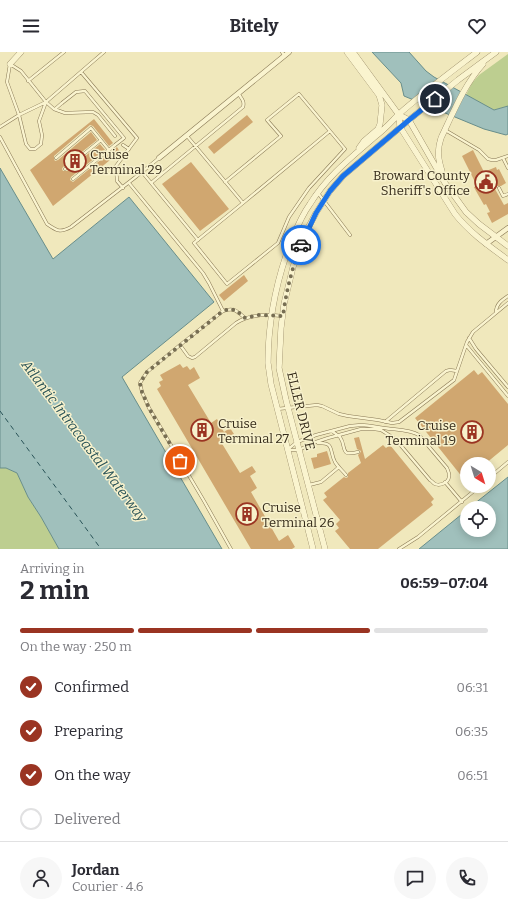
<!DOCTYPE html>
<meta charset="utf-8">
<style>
body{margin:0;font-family:Bitter,serif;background:#f7f7f7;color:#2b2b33;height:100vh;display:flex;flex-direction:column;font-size:15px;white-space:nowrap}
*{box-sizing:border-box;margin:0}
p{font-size:13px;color:#7c7c81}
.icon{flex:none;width:22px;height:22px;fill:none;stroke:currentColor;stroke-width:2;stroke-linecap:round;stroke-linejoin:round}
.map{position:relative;height:497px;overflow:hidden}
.sheet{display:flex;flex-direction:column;background:#fff;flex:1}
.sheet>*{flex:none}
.needle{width:26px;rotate:142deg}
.tools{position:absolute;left:460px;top:405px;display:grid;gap:8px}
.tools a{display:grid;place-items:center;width:36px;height:36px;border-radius:50%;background:#fff;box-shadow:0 2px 10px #0003;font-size:20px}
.pin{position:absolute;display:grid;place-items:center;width:34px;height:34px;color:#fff;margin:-17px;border:2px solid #fff;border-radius:50%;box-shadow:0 1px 4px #0007}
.courier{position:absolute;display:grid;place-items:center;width:40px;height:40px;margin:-20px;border:3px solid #1a73e8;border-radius:50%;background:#fff;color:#222;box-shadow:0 1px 5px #0007}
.summary em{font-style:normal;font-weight:700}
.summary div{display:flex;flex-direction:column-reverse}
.summary{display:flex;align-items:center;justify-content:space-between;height:68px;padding:0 20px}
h1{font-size:26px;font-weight:700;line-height:30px}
.bar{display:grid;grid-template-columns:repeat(4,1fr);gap:6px 4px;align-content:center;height:48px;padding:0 20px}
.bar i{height:5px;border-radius:3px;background:#e1e1e2}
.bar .on{background:#9a3422}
.bar p{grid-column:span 4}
.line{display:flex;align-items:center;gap:10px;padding:0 20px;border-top:1px solid #e1e1e2}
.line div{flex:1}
.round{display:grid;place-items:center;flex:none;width:42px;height:42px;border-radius:21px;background:#f7f7f7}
ol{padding:0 20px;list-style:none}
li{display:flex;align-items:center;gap:12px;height:44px}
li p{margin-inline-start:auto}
li .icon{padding:4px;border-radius:50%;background:#9a3422;color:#fff;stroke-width:4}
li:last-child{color:#7c7c81}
li i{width:22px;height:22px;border:2px solid #e1e1e2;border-radius:50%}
header{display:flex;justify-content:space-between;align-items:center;height:52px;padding:0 20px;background:#fff;font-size:18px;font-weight:700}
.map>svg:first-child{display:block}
.green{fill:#bdce90}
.water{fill:#a0c0bc;stroke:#688e8b}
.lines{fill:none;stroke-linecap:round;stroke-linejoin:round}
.ferry{stroke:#295357;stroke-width:1;stroke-dasharray:5 4;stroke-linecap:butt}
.building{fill:#d0a770}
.service-casing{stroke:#887855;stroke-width:3.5}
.minor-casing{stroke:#887855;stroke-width:5.5}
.tertiary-casing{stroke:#887855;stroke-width:6}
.service{stroke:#faf4cf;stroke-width:2.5}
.minor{stroke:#faf4cf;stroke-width:4.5}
.tertiary{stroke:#faf4cf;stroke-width:5.5}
.service-bridge-casing{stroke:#887855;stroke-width:3.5;stroke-linecap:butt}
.service-bridge{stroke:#faf4cf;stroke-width:2.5}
.done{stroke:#776e53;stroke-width:4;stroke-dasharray:0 7.2}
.route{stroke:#1a73e8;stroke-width:5}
.labels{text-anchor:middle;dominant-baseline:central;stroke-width:3;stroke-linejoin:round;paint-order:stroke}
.poi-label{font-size:13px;fill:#362c1b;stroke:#f7f1cc;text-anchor:start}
.street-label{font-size:13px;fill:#362c1b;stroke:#f7f1cc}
.water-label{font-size:14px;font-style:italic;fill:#295357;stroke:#f7f1cc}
</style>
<header><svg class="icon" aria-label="menu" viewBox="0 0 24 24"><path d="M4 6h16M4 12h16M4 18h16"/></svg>Bitely<svg class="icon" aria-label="heart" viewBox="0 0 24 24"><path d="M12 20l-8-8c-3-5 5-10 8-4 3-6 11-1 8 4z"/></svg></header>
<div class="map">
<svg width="508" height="497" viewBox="0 0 508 497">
<rect width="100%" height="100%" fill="#f0e8bc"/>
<!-- green -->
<path class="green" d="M508,2V54L494,58L466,43L472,31L479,23Z
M0,416H6L17,421L28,445L41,465L59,497H0Z"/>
<!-- water -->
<path class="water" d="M372,0H409L426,19L434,25L494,58L508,54V82L506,83L484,77L404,44L401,31Z
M0,116L53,207L129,145L214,250L122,325L222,497H59L41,465L28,445L17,421L6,416H0Z
M508,425V497H419L467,458V478H489V456H469Z"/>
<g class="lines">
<!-- ferry -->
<path class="ferry" d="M0,359L101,497"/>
</g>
<!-- building -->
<path class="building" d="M247,63L253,70L214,102L208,95Z
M94,67L113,91L109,94L93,74L90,73L54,104V107L55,109L58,108L91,80L97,88L63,115L62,117L63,119H67L100,92L105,98L71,125L70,128L73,130L117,95L120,100L53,154L30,118Z
M473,98L484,120L496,115L497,118L499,117L506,131L501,134H497L495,137L504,153L508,151V162L492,171L487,161L490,160L486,152L484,153L476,139L474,135L477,134L462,104Z
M191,110L229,157L200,179L162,132Z
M244,223L248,229L224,249L219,243Z
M180,312L183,316L187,314L190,318L194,315L200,326L188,333L211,371L217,367L224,380L230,376L234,382L221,390L240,421L252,414L256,420L250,424L257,436L251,440L279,489L288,483L295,495L292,497H251L157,337L161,334L159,330L163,328L160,323Z
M474,318L478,323L482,320L508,352V393L485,412H467V431L415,366Z
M359,385L365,407L383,393L386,396L390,393L434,447L431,450L433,453L378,497H350L335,479L339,476L336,472L340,468L323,448L327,445L324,441L344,425L346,426L348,425V421L361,411L358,403L360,401L361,399L357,397L354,386Z
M327,399L331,412L314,417L311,406L317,405V402Z"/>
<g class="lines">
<!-- service casing -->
<g class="service-casing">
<path id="service" d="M282,0L284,3
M81,20L137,86L116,114L117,129L123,136
M28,29L64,0
M46,50L39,69L42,83L41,92L35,97H30L26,92L19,63L7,30L10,12L21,19L46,50L54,57L65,61L93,60L98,63L115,84
M55,57L62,51
M0,75L19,63L46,50L90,12L104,0
M445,78L479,98L488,107L492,108H496L508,104
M187,84L243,151L194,191L227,232L278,191L289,165L309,136L345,97L299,42L267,68L281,84L225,130
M0,85L47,172C57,179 60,181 71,175L137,124L159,106
M123,93L129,97
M56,106L91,76L109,98
M503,106L508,116
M65,117L101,88
M142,120L198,188
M73,127L115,93
M129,131L203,221L209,231L223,259
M151,131L243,55C245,49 241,46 238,41
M499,136L503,144L508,142
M318,141L350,183
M243,151L330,79
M496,260C496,252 502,248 508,244
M469,286L476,297L508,335
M180,293L223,259C234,255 237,259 245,266
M466,293L508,344
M277,357L317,353L322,354L339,362L348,364L378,368L392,371L399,370L454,328L467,290L473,280L508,251
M385,370L446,319L450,318L457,319
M361,373C369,373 376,375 384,376C395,378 409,377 419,383L447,416C448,419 450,422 449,425C448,431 440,434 435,432C433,431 432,429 430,428L397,389L389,383L381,378L374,377H361L328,386L313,391L299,398H287L297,390L316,383L350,374Z
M332,379C334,381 338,383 340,385C347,395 339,405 358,400
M318,391C335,390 329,399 335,410C338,415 343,419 346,423
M489,426L508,410
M445,430L462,450
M309,433L321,430L339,415
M231,497L204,449L149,356L142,340L140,331L147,320L180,293L188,304L192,306L195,305L236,271C250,262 266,262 282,264
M399,497L418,485L480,434"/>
</g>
<!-- minor casing -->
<g class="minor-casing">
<path id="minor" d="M159,106L289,0
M486,192L508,176"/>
</g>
<!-- tertiary casing -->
<g class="tertiary-casing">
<path id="tertiary" d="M347,0L379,43L382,53L380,72L378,77L364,89L359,96
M353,0L399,63L409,68L445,131L466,160L479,172L508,194
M10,12L21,0
M399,63L400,75L455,162C470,181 489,194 508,208
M442,119C438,107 437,98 441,86C453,61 464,33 483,12
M313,497L271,332C270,325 269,318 268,311C268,269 277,226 292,187C297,175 302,163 310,152C327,124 353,104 377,83C385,77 392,69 399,62C424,40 451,20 477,0
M325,497L286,348L279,316L281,276L284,252L293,215L307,178L316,161L330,139L343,124L409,68L458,28L481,11L496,0"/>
</g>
<!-- service -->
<use href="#service" class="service"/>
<!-- minor -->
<use href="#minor" class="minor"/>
<!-- tertiary -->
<use href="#tertiary" class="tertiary"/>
<!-- service-bridge casing -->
<g class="service-bridge-casing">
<path id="service-bridge" d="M62,51L76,40L85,39L124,86L115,93"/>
</g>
<!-- service-bridge -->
<use href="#service-bridge" class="service-bridge"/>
</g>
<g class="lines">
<!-- done -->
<path class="done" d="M180,409L149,356L142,340L140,331L147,320L223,259C234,255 237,259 245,266L258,263L283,264C286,240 292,216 301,193"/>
<!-- route -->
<path class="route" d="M301,193L316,161L330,139L343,124L409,68L435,47"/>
</g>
<!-- icons -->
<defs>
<g id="building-ring" transform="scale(1.15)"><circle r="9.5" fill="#f7f1cc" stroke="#9a3422" stroke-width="1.5"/><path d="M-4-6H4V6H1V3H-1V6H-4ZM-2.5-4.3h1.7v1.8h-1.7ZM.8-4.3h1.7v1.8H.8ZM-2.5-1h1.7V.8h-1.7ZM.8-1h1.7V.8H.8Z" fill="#9a3422"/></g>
<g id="civic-ring" transform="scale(1.15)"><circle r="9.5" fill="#f7f1cc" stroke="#9a3422" stroke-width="1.5"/><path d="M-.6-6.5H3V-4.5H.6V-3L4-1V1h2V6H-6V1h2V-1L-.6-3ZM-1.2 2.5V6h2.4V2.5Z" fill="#9a3422"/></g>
</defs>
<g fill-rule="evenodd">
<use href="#building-ring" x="75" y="109"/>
<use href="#civic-ring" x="486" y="130"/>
<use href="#building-ring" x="202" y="378"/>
<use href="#building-ring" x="472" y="380"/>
<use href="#building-ring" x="247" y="462"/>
</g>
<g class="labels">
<!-- poi labels -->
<g class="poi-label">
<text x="90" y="102">Cruise<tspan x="90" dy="15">Terminal 29</tspan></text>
<text x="470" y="123" text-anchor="end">Broward County<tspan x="470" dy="15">Sheriff's Office</tspan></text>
<text x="218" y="371">Cruise<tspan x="218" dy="15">Terminal 27</tspan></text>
<text x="456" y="373" text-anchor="end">Cruise<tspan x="456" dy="15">Terminal 19</tspan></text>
<text x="262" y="455">Cruise<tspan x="262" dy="15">Terminal 26</tspan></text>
</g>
<!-- street labels -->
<g class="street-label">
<text transform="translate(301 359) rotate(76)">ELLER DRIVE</text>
</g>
<!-- water labels -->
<g class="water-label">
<text transform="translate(84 389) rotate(53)">Atlantic Intracoastal Waterway</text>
</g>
</g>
</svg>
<div class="tools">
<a><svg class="needle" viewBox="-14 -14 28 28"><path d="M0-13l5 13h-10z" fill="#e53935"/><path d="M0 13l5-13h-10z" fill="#7c7c81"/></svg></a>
<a><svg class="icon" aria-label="locate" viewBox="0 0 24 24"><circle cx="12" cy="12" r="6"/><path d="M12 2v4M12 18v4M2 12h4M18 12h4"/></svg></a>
</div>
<div class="pin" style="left:180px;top:409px;background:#ea580c"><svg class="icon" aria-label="bag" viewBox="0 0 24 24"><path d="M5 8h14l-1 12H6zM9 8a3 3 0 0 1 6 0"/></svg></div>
<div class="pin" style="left:435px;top:47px;background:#1f2937"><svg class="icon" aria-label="home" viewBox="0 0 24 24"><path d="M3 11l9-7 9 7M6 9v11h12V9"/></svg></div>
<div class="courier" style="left:301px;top:193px"><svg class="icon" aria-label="car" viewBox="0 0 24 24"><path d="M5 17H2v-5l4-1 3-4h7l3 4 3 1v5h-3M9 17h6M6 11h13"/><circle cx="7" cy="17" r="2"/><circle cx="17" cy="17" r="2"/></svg></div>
</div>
<section class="sheet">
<div class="summary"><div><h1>2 min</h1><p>Arriving in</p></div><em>06:59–07:04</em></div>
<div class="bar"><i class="on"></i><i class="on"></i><i class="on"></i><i></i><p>On the way · 250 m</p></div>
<ol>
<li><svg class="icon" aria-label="check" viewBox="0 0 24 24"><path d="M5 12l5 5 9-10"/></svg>Confirmed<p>06:31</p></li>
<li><svg class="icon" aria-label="check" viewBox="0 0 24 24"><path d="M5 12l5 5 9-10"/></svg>Preparing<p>06:35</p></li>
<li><svg class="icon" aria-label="check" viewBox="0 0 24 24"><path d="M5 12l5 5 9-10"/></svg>On the way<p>06:51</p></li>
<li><i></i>Delivered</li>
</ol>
<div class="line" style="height:72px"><a class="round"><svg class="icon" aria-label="person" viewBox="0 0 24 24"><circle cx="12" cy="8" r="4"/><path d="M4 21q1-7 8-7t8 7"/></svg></a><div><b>Jordan</b><p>Courier · 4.6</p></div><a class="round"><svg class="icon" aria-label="chat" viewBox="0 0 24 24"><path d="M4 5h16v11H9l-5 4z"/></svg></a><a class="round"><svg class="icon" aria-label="phone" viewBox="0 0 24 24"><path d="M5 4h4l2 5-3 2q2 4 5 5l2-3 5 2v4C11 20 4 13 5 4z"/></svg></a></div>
</section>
